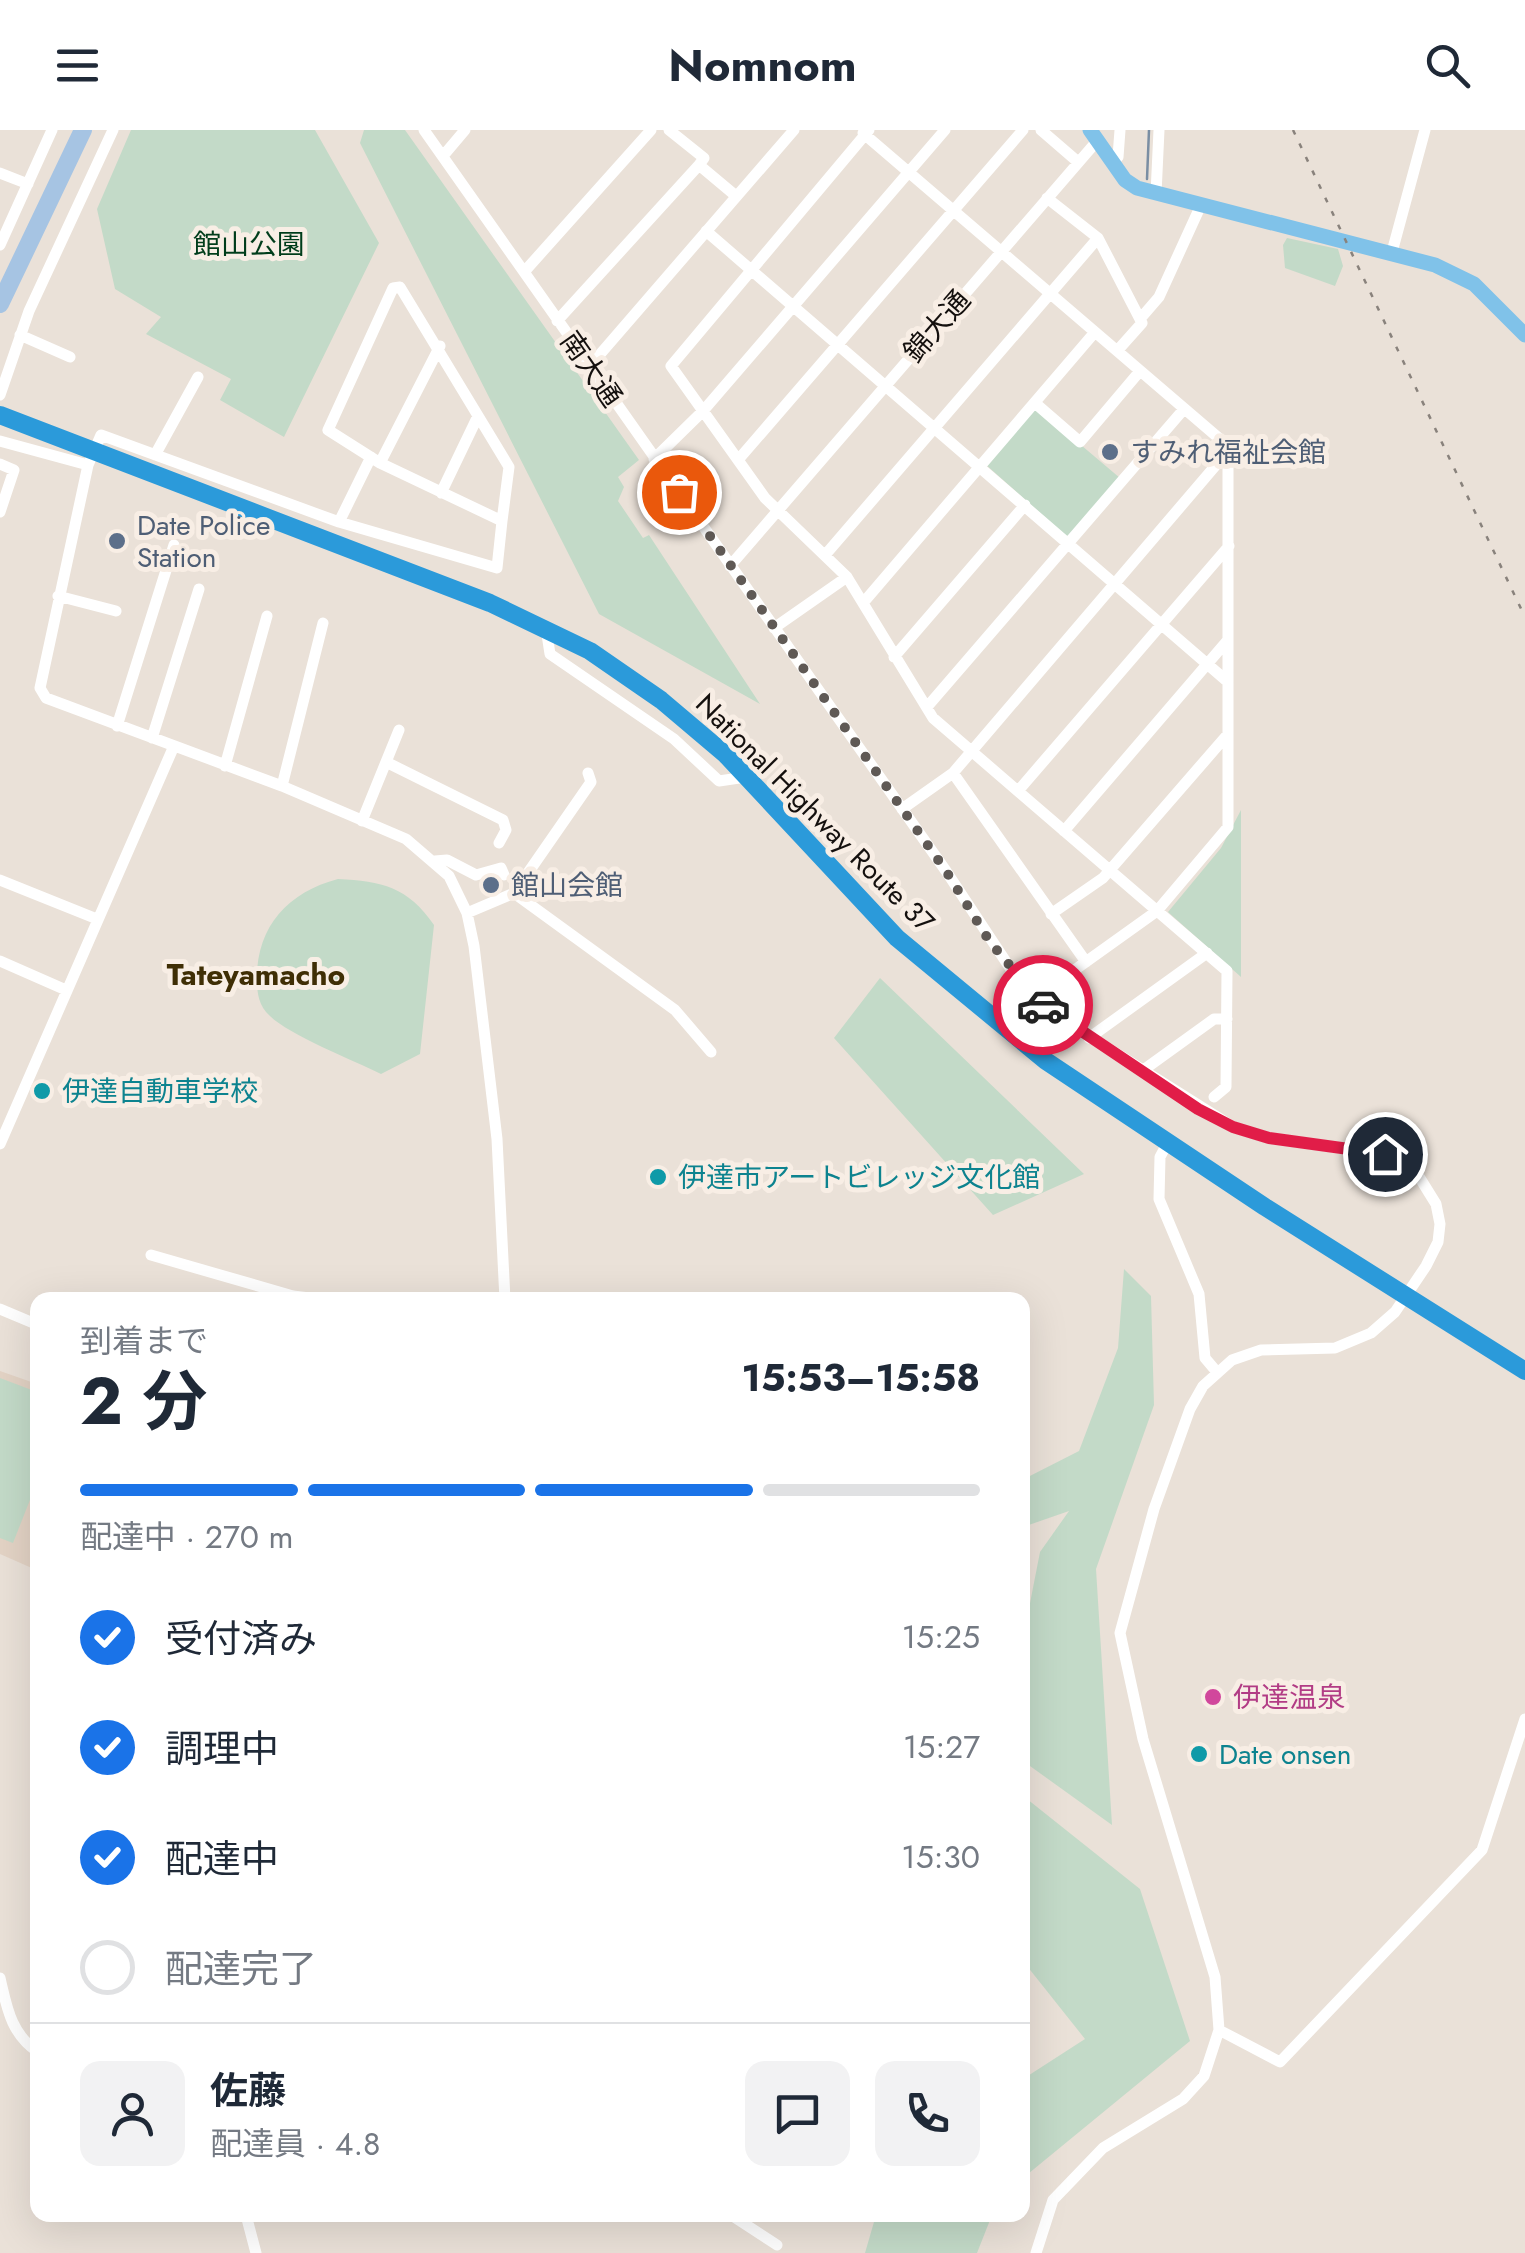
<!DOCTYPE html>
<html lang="ja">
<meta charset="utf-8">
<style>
body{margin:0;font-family:Jost,"Noto Sans JP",sans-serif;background:#f2f2f3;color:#1f2937;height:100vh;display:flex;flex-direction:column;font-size:38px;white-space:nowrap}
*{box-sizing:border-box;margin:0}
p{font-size:32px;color:#747a83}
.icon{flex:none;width:55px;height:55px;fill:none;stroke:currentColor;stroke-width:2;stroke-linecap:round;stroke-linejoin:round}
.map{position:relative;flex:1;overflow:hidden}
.sheet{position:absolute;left:30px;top:1162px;width:1000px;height:930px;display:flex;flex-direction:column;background:#fff;border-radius:20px;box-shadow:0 10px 40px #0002}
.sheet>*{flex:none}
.pin{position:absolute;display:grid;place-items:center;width:85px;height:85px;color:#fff;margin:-42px;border:5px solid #fff;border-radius:50%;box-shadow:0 2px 10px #0007}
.courier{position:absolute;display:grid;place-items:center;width:100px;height:100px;margin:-50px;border:8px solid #e11d48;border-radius:50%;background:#fff;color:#222;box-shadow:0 2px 12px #0007}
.headline em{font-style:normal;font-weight:700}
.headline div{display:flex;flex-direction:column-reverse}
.headline{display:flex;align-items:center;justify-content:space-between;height:170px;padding:0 50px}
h1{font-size:65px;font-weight:700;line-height:75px}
.bar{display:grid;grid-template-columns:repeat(4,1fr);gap:15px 10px;align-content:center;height:120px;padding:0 50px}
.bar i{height:12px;border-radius:8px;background:#e0e1e3}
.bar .current{background:#1a73e8}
.bar p{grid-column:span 4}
.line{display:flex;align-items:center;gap:25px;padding:0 50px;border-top:2px solid #e0e1e3}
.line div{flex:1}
.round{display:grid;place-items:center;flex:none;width:105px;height:105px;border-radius:20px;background:#f2f2f3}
ol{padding:0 50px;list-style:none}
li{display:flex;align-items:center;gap:30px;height:110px}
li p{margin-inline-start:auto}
li .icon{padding:10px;border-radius:50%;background:#1a73e8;color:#fff;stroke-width:4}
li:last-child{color:#747a83}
li i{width:55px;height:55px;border:5px solid #e0e1e3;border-radius:50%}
header{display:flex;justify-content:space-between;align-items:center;height:130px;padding:0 50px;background:#fff;font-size:45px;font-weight:700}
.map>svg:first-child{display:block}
.built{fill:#e3d3c5}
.green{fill:#c3dac8}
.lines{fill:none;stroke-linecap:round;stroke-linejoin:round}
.stream{stroke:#7a8ea3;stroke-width:2.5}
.river{stroke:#a6c4e3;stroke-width:18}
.minor{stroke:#fff;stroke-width:11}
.major{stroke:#80c2e9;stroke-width:15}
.highway{stroke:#2b9ada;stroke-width:18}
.rail{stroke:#89827c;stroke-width:2.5;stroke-dasharray:5 10;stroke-linecap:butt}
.done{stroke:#5f5955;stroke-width:10;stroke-dasharray:0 18}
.route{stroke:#e11d48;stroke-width:12}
.service-dot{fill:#5c6f8a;stroke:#f8eee5;stroke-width:4}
.culture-dot{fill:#0f9aa8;stroke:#f8eee5;stroke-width:4}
.hotel-dot{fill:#d1479c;stroke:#f8eee5;stroke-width:4}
.labels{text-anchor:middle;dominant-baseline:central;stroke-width:10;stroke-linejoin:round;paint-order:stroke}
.park-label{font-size:28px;fill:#003d1b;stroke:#f8eee5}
.street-label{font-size:28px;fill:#14100e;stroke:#f8eee5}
.service-label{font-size:28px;fill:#4e5e75;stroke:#f8eee5;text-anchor:start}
.culture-label{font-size:28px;fill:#0d838f;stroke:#f8eee5;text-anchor:start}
.hotel-label{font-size:28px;fill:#b23c85;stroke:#f8eee5;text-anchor:start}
.neighbourhood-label{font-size:30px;font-weight:bold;fill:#3f2e05;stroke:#f8eee5}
</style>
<header><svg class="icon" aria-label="menu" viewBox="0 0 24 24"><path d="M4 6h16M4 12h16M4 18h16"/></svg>Nomnom<svg class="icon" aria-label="search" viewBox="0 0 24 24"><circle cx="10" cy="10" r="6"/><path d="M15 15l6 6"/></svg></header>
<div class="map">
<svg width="1525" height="2123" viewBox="0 0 1525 2123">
<rect width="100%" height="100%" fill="#eae1d8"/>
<!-- built -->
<path class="built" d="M0,1241L37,1254L34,1439L0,1424Z"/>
<!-- green -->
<path class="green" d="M131,0H315L379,113L284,307L220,270L231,249L146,204L161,187L115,159L97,79Z
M364,0H405L639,330L618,347L624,357L618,371L643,408L649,405L760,574L599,484L360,13Z
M1287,108L1338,119L1343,136L1335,156L1285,138L1283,115Z
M1036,277L1120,348L1072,405L1066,406L985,334Z
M1241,680V847L1168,782L1221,718Z
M338,749C382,751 408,757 434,795L420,924L381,944C353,930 289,905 270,886C259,876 257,864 257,850C256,797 288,762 338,749Z
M880,848L1084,1044L993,1085L834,908Z
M1124,1139L1151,1166L1154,1275L1096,1439L1112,1695L1023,1631V1509L1040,1422L1069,1381L1023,1397L1022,1350L1079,1321L1118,1218Z
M0,1248L37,1262V1352L13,1413L0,1408Z
M1022,1665L1140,1759L1190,1911L1023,2048V1949L1085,1909L1023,1831Z
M876,2085H992L977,2123H865Z"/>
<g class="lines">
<!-- stream -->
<path class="stream" d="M1147,49L1149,0"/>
<!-- river -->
<path class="river" d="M0,174L83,0"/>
<!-- minor -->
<path class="minor" d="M424,0L946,741L1018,850L1062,889L1233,997L1269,1008L1385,1024L1402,1032L1418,1045L1436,1074L1440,1094L1438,1112L1426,1136L1395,1182L1371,1203L1335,1218L1261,1220L1232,1230L1203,1256L1190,1279L1154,1379L1120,1503L1143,1609L1215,1847L1219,1900L1204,1946L1183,1969L1103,2018L1053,2070L1036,2123
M669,0L704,28L699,35L736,66
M869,0L671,236L765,368L847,447L933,588L1227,841L1226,957L1214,967
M1041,0L1078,32
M863,3L1228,316V697L1157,781L1034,869
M443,26L465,0
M1112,34L1118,27L1120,0
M0,43L28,54
M1156,64L1159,0
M1047,68L1098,108L1142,193L1117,221
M706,101L1228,552
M0,115L52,0
M1392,122L1425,0
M524,142L651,0
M400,157L509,337L502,391L380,333L328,300L393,158Z
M1140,189L1159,167L1201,75
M557,191L699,35
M20,205L70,227
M589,237L794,0
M0,265L29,181L113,0
M1035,273L1080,312L1140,241
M0,311L88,335
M155,325L198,247
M371,327L339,392L101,305L88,335L40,558L46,568L282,656L406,709L449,746L467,783L474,816L497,1009L505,1170
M654,329L703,281L945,0
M738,330L1023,0
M380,333L440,216
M0,334L14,340L0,382
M441,363L478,286
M339,392L497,438L502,391
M826,424L1098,108
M730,436L1097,11
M58,466L116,481
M863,473L1095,202
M546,498L550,524L674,609L719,651L746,647
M774,498L847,447
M894,527L1025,375
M927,577L1184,279
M117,596L174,415
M152,608L199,459
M386,632L503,690L506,700L499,713
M225,636L267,486
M953,643L1086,832
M282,656L323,493
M1018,661L1229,416
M902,679L953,643L1228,321
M362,691L399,600
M1064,701L1227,511
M435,731L447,730L476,745L501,738L504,745
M0,750L97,789
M514,763L675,880L711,922
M467,783L514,763L591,652L588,643
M1051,784L1103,748L1228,604
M0,831L66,860
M1089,908L1207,823
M1142,941L1214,889H1227
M1168,1012L1160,1027L1159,1069L1199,1164L1205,1228L1216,1241
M0,1014L174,616
M151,1125L293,1166L326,1170
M0,1179L38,1195
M0,1848C7,1878 11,1904 38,1922
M1219,1900L1280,1932L1482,1720L1525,1589
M246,2085L256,2123
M731,2085L777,2115"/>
<!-- major -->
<path class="major" d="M1090,0L1125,50L1137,58L1435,135L1474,154L1525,205"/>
<!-- highway -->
<path class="highway" d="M0,285L490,473L590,521L661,570L726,625L897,808L1046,931L1265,1077L1525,1241"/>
<!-- rail -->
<path class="rail" d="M1293,0L1525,487"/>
</g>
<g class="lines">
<!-- done -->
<path class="done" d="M679,362L946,741L990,812L1043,875"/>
<!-- route -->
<path class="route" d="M1043,875L1198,979L1233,997L1269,1008L1385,1024"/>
</g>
<!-- markers -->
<g class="service-dot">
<circle cx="1110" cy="322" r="10"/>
<circle cx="117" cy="411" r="10"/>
<circle cx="491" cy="755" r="10"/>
</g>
<g class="culture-dot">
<circle cx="42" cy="961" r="10"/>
<circle cx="658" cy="1047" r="10"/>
<circle cx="1199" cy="1624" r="10"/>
</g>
<circle class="hotel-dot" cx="1213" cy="1567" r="10"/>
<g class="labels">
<!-- park labels -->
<g class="park-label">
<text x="249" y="114">館山公園</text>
</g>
<!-- street labels -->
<g class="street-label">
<text transform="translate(937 196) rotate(-49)">錦大通</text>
<text transform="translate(591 239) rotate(55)">南大通</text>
<text transform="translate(815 683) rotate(45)">National Highway Route 37</text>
</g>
<!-- service labels -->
<g class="service-label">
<text x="1130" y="322">すみれ福祉会館</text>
<text x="137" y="395">Date Police<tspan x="137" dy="32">Station</tspan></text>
<text x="511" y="755">館山会館</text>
</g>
<!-- culture labels -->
<g class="culture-label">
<text x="62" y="961">伊達自動車学校</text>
<text x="678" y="1047">伊達市アートビレッジ文化館</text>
<text x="1219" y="1624">Date onsen</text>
</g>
<!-- hotel labels -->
<g class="hotel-label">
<text x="1233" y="1567">伊達温泉</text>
</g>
<!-- neighbourhood labels -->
<g class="neighbourhood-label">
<text x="256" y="844">Tateyamacho</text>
</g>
</g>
</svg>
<div class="pin" style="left:679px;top:362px;background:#ea580c"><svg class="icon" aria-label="bag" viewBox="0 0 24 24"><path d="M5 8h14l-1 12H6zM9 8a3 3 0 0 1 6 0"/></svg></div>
<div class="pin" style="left:1385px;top:1024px;background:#1f2937"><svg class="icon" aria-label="home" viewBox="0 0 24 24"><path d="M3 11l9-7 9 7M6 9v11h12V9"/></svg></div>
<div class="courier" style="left:1043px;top:875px"><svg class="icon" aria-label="car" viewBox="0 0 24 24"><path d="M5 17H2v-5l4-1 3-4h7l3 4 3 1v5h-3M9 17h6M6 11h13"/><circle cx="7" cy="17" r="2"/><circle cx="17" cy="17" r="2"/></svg></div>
<section class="sheet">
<div class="headline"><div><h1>2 分</h1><p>到着まで</p></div><em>15:53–15:58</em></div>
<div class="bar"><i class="current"></i><i class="current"></i><i class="current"></i><i></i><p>配達中 · 270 m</p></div>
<ol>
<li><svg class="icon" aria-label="check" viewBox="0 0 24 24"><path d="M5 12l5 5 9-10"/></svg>受付済み<p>15:25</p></li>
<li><svg class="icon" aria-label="check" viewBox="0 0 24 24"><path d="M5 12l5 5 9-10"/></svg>調理中<p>15:27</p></li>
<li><svg class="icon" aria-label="check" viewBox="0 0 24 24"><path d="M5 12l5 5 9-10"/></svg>配達中<p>15:30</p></li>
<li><i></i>配達完了</li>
</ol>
<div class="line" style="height:180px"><a class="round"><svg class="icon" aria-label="person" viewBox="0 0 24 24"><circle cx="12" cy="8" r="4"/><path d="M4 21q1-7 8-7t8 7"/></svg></a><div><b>佐藤</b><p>配達員 · 4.8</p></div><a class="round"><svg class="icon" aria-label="chat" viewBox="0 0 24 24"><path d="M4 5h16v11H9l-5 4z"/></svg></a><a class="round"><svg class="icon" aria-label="phone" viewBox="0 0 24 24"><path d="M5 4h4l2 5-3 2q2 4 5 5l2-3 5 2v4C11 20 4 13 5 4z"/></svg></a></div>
</section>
</div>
